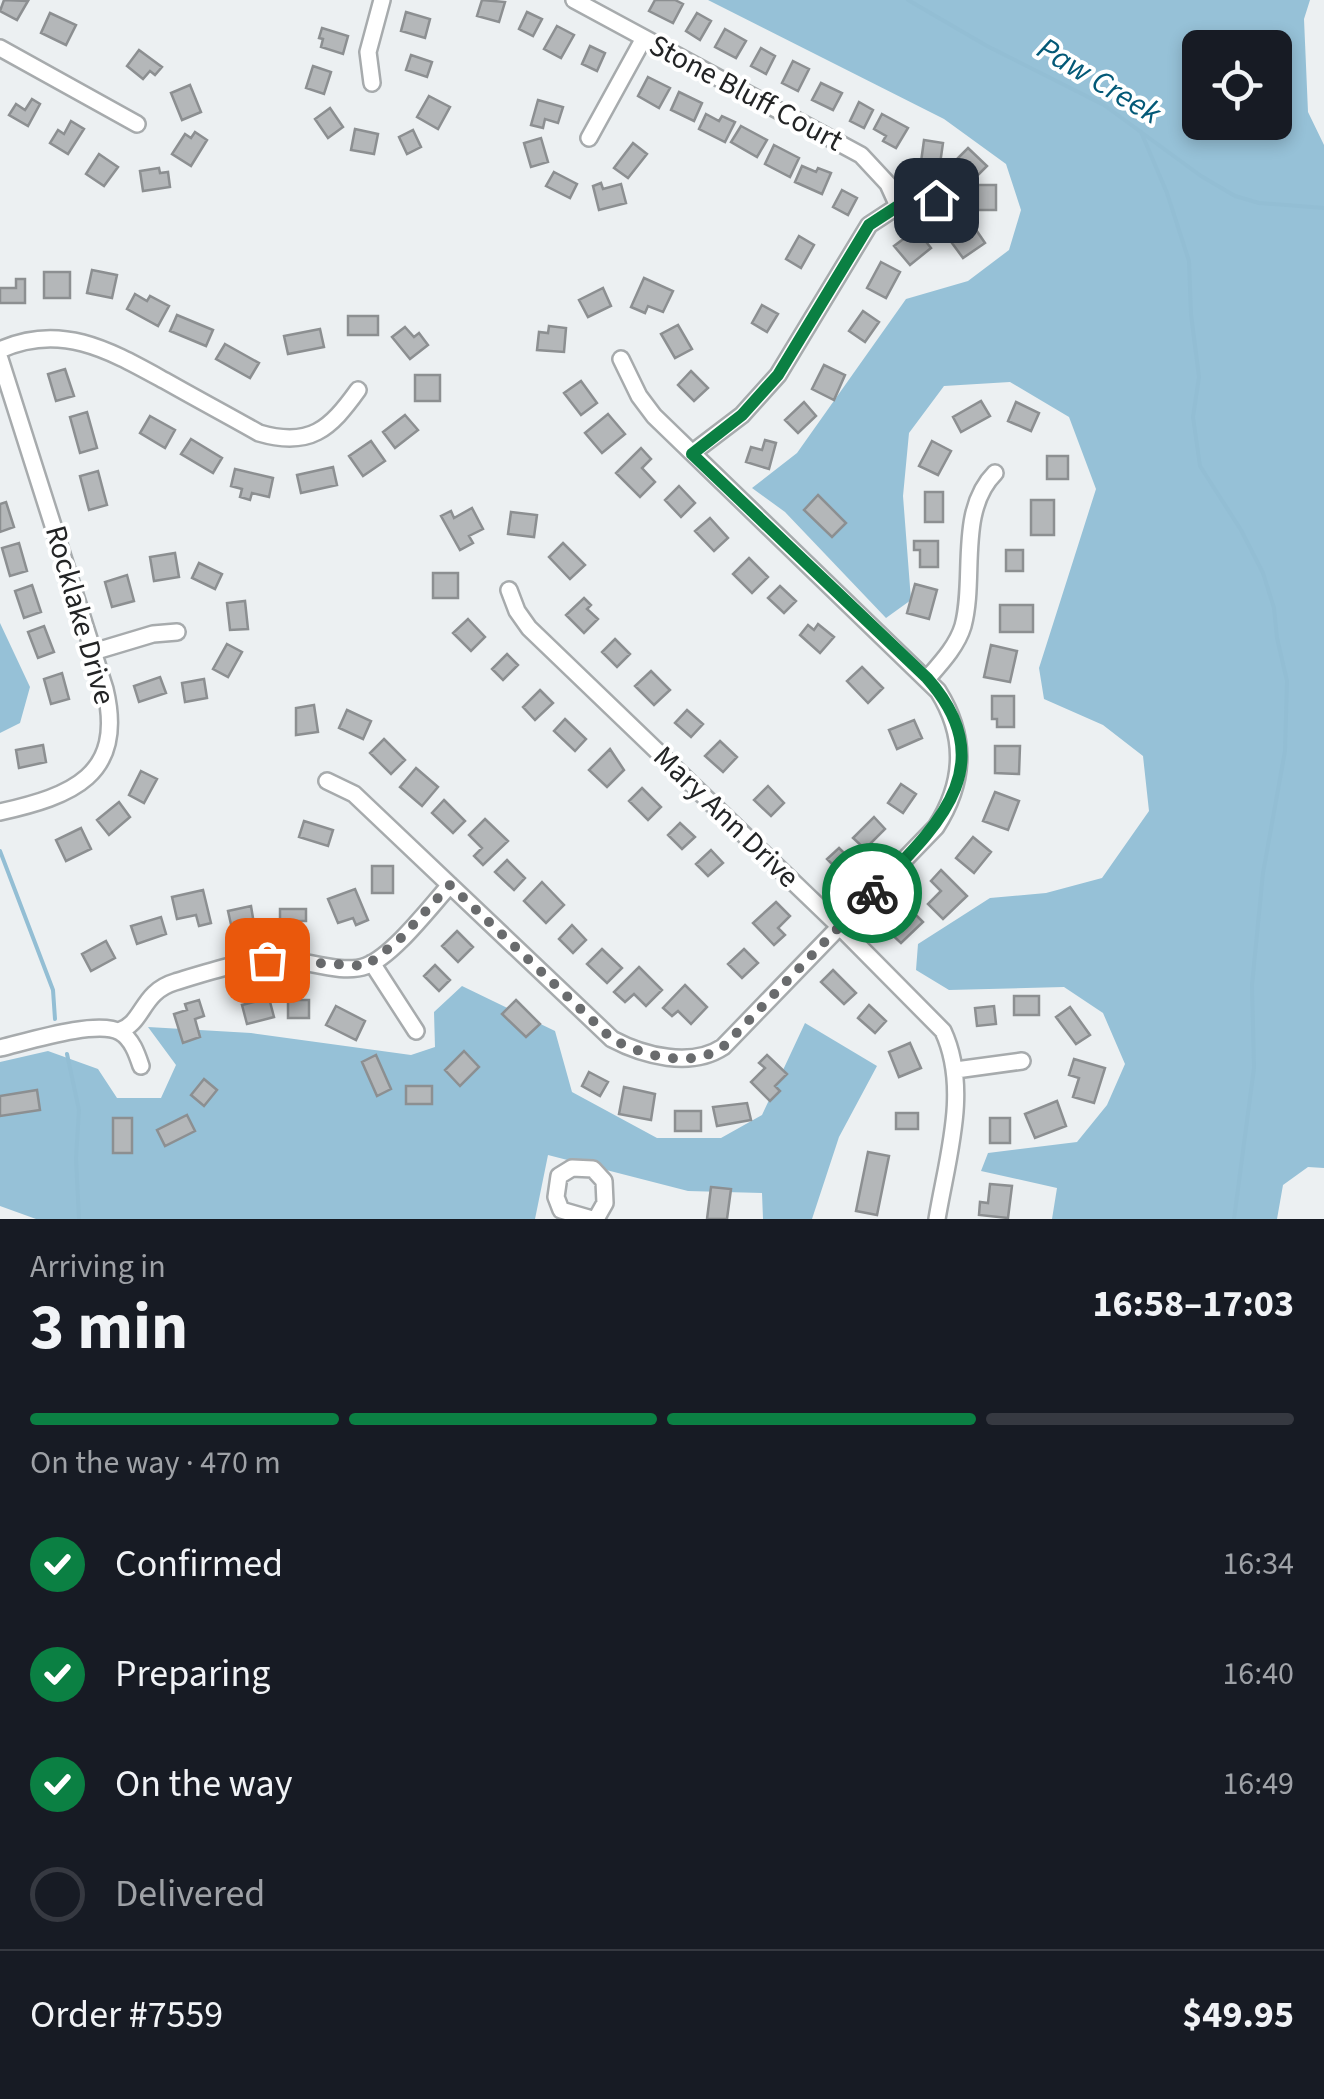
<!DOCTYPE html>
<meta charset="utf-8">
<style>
body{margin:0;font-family:"Source Sans 3",sans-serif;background:#20242c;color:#f1f3f6;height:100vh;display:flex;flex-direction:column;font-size:38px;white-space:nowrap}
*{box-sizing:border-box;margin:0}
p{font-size:32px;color:#9ea1a6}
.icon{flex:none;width:55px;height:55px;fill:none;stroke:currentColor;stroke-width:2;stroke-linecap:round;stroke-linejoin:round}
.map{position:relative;height:1219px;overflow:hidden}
.sheet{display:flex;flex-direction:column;background:#171b24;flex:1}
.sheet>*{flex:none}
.buttons{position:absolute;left:1182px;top:30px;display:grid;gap:20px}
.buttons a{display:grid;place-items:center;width:110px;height:110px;border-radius:15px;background:#171b24;box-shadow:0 5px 15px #0003;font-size:50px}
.pin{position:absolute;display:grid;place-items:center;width:85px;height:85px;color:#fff;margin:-42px;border-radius:20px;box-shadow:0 5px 15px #0006}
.courier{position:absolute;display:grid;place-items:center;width:100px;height:100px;margin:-50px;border:8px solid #0b8043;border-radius:50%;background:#fff;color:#222;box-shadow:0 2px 12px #0007}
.headline em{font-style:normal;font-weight:700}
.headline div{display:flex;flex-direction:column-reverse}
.headline{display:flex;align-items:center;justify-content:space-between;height:170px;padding:0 30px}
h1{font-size:65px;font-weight:700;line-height:75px}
.bar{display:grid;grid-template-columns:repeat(4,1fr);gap:15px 10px;align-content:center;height:120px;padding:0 30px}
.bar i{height:12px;border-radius:8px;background:#363941}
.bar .selected{background:#0b8043}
.bar p{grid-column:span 4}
.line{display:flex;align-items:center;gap:25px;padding:0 30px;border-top:2px solid #363941}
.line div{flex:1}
ol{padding:0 30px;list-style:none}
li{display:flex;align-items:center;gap:30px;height:110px}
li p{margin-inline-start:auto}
li .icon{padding:10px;border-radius:50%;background:#0b8043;color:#fff;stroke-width:4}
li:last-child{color:#9ea1a6}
li i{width:55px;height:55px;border:5px solid #363941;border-radius:50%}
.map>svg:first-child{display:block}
.forest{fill:#96c1d7;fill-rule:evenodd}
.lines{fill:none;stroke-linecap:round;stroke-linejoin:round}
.stream{stroke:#93bed4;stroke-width:4}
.building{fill:#b4b7b9;stroke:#8c8f91;stroke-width:2.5}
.minor-casing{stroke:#a7abad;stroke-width:20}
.minor{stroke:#fff;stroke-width:15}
.done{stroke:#696b6d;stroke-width:10;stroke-dasharray:0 18}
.route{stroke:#0b8043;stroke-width:12}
.labels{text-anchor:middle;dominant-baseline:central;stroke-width:8;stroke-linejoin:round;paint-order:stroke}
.street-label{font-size:30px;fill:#232425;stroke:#fff}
.water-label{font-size:32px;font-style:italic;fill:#035977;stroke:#fff}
</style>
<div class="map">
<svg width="1324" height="1219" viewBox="0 0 1324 1219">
<rect width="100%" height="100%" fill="#ecf0f2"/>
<!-- forest -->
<path class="forest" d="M708,0H1310L1304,19L1308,112L1324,145V1168L1308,1167L1283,1185L1277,1219H1052L1057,1188L981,1171L988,1153L1077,1142L1107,1105L1125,1064L1103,1013L1064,987L949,990L916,970L918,944L990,898L1046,893L1102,878L1149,811L1143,756L1103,725L1044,699L1039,668L1096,489L1069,417L1010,382L944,386L909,433L903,496L911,600L886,618L785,512L752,488L797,453L906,299L968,281L1009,250L1021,210L1006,164L944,119ZM1200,48H1275V122H1200Z
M0,623L30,687L20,723L0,733Z
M462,986L555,1031L572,1092L657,1138H721L762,1115L805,1023L877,1066L839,1137L812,1219H763L762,1193L688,1191L548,1155L535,1219H36L0,1206V1062L48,1051L98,1069L117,1098H161L176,1065L148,1027L251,1033L411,1055L435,1047L434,1012Z"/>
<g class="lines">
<!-- stream -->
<path class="stream" d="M908,0L987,46L1104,105L1201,176L1235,196L1259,203L1324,208
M1141,132L1167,193L1189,261L1191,314L1199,377L1193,417L1200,466L1241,530L1263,573L1274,608L1277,638L1287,681L1285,751L1263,873L1252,985L1254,1068L1234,1219
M0,851L53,990L55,1019
M67,1054L79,1110L76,1158L79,1219"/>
</g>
<!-- building -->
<path class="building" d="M4,0L28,1L17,20L0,11Z
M482,0L505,2L499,22L477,16Z
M655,0H675L683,4L673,23L649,11Z
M406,12L430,19L425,38L401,31Z
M527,12L542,19L533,36L519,29Z
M50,13L76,25L66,45L41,33Z
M697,13L711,21L700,40L686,31Z
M557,26L574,35L561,58L544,49Z
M322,28L348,36L343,54L321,47L323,39L319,38Z
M725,29L746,41L736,58L715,47Z
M590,46L605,53L597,71L582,64Z
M761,48L775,56L766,74L751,66Z
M139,50L162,67L155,75L150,71L143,79L127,66Z
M411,55L432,62L427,77L406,70Z
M793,61L809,69L798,91L782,83Z
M313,66L331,72L324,94L306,88Z
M648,77L670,88L659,108L638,96Z
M821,83L842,93L833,110L812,100Z
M190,85L201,112L182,120L171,93Z
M679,92L702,103L694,121L671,110Z
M429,96L450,107L438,129L417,117Z
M32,99L40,104L28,126L9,115L16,104L25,110Z
M538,100L563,107L558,123L545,119L543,128L531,125Z
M859,102L873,110L864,128L850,121Z
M330,108L343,127L328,138L315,119Z
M706,114L719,121L722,116L735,122L725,142L699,129Z
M882,114L908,128L896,148L883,141L886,136L874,129Z
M71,121L84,129L68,154L50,143L58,130L64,134Z
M741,126L767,140L757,157L731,142Z
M355,129L378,134L374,154L351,150Z
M413,130L421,147L407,154L399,137Z
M195,132L207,140L191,166L172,154L185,134L191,138Z
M541,138L548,162L531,167L524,143Z
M924,140L943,143L940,164L921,162Z
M633,143L647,154L628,178L614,168Z
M774,145L799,158L790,177L765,164Z
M968,148L987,166L975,178L956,160Z
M99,154L118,167L104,186L86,174Z
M802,166L816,172L818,168L831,173L822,194L795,182Z
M159,168L160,173L168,172L170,187L143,191L140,171Z
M554,172L577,184L570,198L546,186Z
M601,183L603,189L621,184L626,203L599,210L593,186Z
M978,185H996V210H978Z
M842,190L857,198L848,215L833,207Z
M970,221L985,243L963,258L952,243L966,234L961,227Z
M910,234L914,239L920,234L931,248L910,265L894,246Z
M799,236L814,245L801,268L786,259Z
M881,262L900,272L886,298L867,288Z
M92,270L117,275L112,298L87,293Z
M44,272H70V298H44Z
M644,278L673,291L663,312L648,306L645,313L631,307Z
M16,279H25V303H0V288H16Z
M603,288L611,306L588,317L579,300Z
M135,294L147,301L150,296L169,306L158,326L127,309Z
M762,305L778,314L767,332L752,323Z
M863,311L879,322L865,342L849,331Z
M177,315L213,330L206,346L170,331Z
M348,316H378V335H348Z
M678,325L692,349L675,358L661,334Z
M549,326L566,328L564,352L537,350L539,332L548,333Z
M405,327L414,337L419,333L428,345L410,359L392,337Z
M320,329L324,347L288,354L284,336Z
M225,344L259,363L250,378L216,359Z
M824,365L845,375L834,400L812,389Z
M65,369L74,396L56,401L48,374Z
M691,371L708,388L694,401L678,385Z
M415,375H440V401H415Z
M581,381L597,403L581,415L564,393Z
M981,401L990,416L961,432L953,417Z
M804,402L816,416L798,433L785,420Z
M1016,402L1039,413L1031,431L1008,421Z
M87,412L97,448L80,453L70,417Z
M608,414L625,434L602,453L585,433Z
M405,415L418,430L395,448L383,432Z
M150,416L175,430L165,448L140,433Z
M191,439L222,458L213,473L181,454Z
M765,440L776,443L769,469L746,462L751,447L762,450Z
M371,441L385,461L363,476L349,456Z
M932,441L951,451L938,475L919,466Z
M641,448L651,459L642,468L655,482L640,497L616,473Z
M1047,456H1068V479H1047Z
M333,467L337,485L301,493L297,475Z
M235,469L273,478L269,497L252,493L250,500L240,497L242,489L231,486Z
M98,471L107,505L89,510L80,476Z
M679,486L695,503L681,517L665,500Z
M925,492H943V522H925Z
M818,495L846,523L832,537L804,510Z
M1031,500H1054V535H1031Z
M6,502L14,527L0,532V504Z
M472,508L483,529L469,536L473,543L460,550L441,516L451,511L454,518Z
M511,512L537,515L534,537L508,534Z
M710,518L728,538L714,551L695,531Z
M914,541H938V567H920V550H914Z
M19,543L27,571L10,576L2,548Z
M563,543L585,565L570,579L549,557Z
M1006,550H1023V571H1006Z
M175,553L179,577L154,581L150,557Z
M749,558L768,577L752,593L733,574Z
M199,563L222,574L215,589L192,578Z
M433,573H458V598H433Z
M127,575L134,601L112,607L105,582Z
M915,584L937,590L929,619L907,613Z
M32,585L41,612L24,618L15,591Z
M780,586L796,601L784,613L768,598Z
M584,598L591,605L587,609L598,619L584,633L566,615Z
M245,601L248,629L230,630L227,603Z
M1000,605H1033V632H1000Z
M468,619L485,637L471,651L453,633Z
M818,624L834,637L820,653L800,635L808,625L814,630Z
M44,626L54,652L38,658L28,632Z
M615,639L630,654L617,667L602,652Z
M227,644L242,652L228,677L213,669Z
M991,645L1017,651L1010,682L984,677Z
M507,654L518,665L503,680L492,669Z
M862,667L883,688L868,703L847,681Z
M651,671L670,690L654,705L635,686Z
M62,673L69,699L51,704L44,679Z
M160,677L166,693L139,702L134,686Z
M204,679L207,698L185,702L182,683Z
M540,690L553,703L535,720L523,707Z
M992,696H1014V727H997V719H992Z
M314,705L318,732L296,735V708Z
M347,710L371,721L363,739L339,728Z
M687,710L703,724L691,737L675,723Z
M565,719L586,739L575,751L554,731Z
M914,720L922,738L897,749L889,730Z
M384,739L405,760L391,774L370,753Z
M720,741L737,757L723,772L705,756Z
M43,745L46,762L19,768L16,750Z
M995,746H1020L1019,774L995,773Z
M610,749L624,770L607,787L589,770Z
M416,768L438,787L422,806L400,787Z
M141,771L157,779L144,803L129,795Z
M901,784L916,794L903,813L888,803Z
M768,786L784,803L771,816L754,800Z
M642,788L661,807L648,820L629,801Z
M995,792L1019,801L1008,830L983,821Z
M444,800L465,821L453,833L432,813Z
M119,802L130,817L109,835L97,820Z
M874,817L885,829L865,849L853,838Z
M485,819L508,841L483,865L474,856L482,848L469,835Z
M304,821L333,830L328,846L299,837Z
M680,823L695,837L682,849L668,835Z
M81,828L91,849L66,861L56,840Z
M973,837L991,852L974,873L956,858Z
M839,848L854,863L842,874L827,859Z
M711,850L723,863L708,876L696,864Z
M507,860L525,878L514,890L495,872Z
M372,866H393V893H372Z
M941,870L967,896L943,919L928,904L941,891L931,881Z
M542,882L564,905L546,923L524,901Z
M355,889L368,920L356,925L353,918L338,923L328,899Z
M203,890L211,923L199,926L196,915L177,919L172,897Z
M776,902L790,916L778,928L785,935L774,945L753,923Z
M251,906L254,924L232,929L228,911Z
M280,909H306V921H280Z
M910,909L923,922L901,943L888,931Z
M161,917L166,934L137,944L131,926Z
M572,925L586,940L573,953L559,939Z
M457,931L473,947L458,962L442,946Z
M106,941L115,958L91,971L82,954Z
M602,949L622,968L607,983L587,964Z
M744,949L758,963L742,978L728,964Z
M435,965L450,980L439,991L424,976Z
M639,967L662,990L646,1006L634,994L625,1002L614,992Z
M833,970L856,993L844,1004L821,982Z
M685,985L707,1007L691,1024L678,1011L672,1016L663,1008Z
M1014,996H1039V1015H1014Z
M269,998L274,1017L247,1024L242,1005Z
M199,1000L204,1016L195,1019L200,1037L183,1043L174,1014L187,1010L185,1004Z
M288,1000H309V1018H288Z
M516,1000L540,1024L526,1037L502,1014Z
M869,1005L886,1021L875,1033L858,1018Z
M336,1006L365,1021L356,1040L326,1025Z
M994,1006L996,1024L977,1026L975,1008Z
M1070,1007L1090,1035L1076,1044L1056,1017Z
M910,1043L921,1068L899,1077L889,1052Z
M464,1051L479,1067L460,1086L445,1070Z
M376,1055L391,1089L377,1096L362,1062Z
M767,1055L787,1074L775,1086L780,1091L770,1101L751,1082L765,1068L759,1063Z
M1074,1059L1105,1068L1094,1103L1073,1097L1079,1078L1069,1075Z
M589,1072L608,1082L600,1096L582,1086Z
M204,1079L217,1090L204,1106L191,1095Z
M406,1086H432V1104H406Z
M624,1087L655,1094L651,1120L619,1114Z
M37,1090L40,1110L0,1116V1096Z
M1057,1101L1066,1126L1035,1138L1025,1114Z
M747,1103L751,1120L717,1126L713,1107Z
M675,1111H701V1131H675Z
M896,1113H918V1129H896Z
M187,1115L195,1131L165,1146L157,1130Z
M113,1118H132V1153H113Z
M990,1118H1010V1143H990Z
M868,1152L889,1156L877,1215L856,1211Z
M990,1184L1012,1186L1008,1218L979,1215L980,1202L988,1203Z
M711,1187L731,1189L727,1219H707Z"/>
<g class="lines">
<!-- minor casing -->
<g class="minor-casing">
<path id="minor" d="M574,0L861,155L888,184L898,206
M0,48L137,124
M372,83L368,52L382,0
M589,138L644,38
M0,350C63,321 114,353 169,383C199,400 229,416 259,433C310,448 330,429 358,390
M0,359L105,689C126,776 71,796 0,812
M692,453L742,415L778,375L869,225L898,206L936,200
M509,590L517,611L529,628L840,927L943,1031C970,1089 947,1158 937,1219
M93,652L153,634L177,632
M927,679C941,663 957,646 963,626C976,578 957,511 995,473
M327,781L354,794L612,1039C644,1056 691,1068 723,1047L936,827C965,782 967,737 938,691L654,416L639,396L621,359
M372,963L416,1031
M119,1031C144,1023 141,992 175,982C208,972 247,959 281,959C307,960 342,975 366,966C393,956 430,907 450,885
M0,1048C26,1042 97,1019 120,1032C132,1039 137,1054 141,1066
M956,1070L1022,1061
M592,1219L561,1210L556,1197L559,1176L572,1168L593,1169L604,1181L605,1203L596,1219"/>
</g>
<!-- minor -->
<use href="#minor" class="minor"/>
</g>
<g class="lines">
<!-- done -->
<path class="done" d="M267,960L366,966L398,941L450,885L612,1039C644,1056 691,1069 723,1047L872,893"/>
<!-- route -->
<path class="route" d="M872,893C934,829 1006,767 927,678L692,454L742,415L778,375L869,225L898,206L936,200"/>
</g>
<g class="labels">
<!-- street labels -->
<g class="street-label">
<text transform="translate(746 93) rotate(28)">Stone Bluff Court</text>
<text transform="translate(80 615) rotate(74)">Rocklake Drive</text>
<text transform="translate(726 817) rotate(44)">Mary Ann Drive</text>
</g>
<!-- water labels -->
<g class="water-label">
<text transform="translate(1099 81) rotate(31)">Paw Creek</text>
</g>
</g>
</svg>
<div class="buttons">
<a><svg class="icon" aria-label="locate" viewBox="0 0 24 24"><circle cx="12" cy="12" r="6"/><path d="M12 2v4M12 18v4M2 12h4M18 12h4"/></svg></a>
</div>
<div class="pin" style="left:267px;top:960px;background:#ea580c"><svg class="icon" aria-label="bag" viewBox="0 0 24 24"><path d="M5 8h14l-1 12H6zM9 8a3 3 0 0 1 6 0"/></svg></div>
<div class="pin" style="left:936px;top:200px;background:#1f2937"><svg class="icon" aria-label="home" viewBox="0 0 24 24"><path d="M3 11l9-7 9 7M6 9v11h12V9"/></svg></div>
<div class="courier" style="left:872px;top:893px"><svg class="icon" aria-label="bike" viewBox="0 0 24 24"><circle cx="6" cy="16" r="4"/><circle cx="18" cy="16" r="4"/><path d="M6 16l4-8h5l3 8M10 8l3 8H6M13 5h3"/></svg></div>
</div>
<section class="sheet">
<div class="headline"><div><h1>3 min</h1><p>Arriving in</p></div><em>16:58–17:03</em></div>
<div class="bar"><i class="selected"></i><i class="selected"></i><i class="selected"></i><i></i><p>On the way · 470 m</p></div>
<ol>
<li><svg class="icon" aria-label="check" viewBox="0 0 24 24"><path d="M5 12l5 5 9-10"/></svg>Confirmed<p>16:34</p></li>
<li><svg class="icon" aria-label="check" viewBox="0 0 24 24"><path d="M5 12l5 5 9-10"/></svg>Preparing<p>16:40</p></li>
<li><svg class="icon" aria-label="check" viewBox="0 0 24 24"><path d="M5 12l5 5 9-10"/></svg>On the way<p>16:49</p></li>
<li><i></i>Delivered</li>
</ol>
<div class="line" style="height:130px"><div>Order #7559</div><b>$49.95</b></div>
</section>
